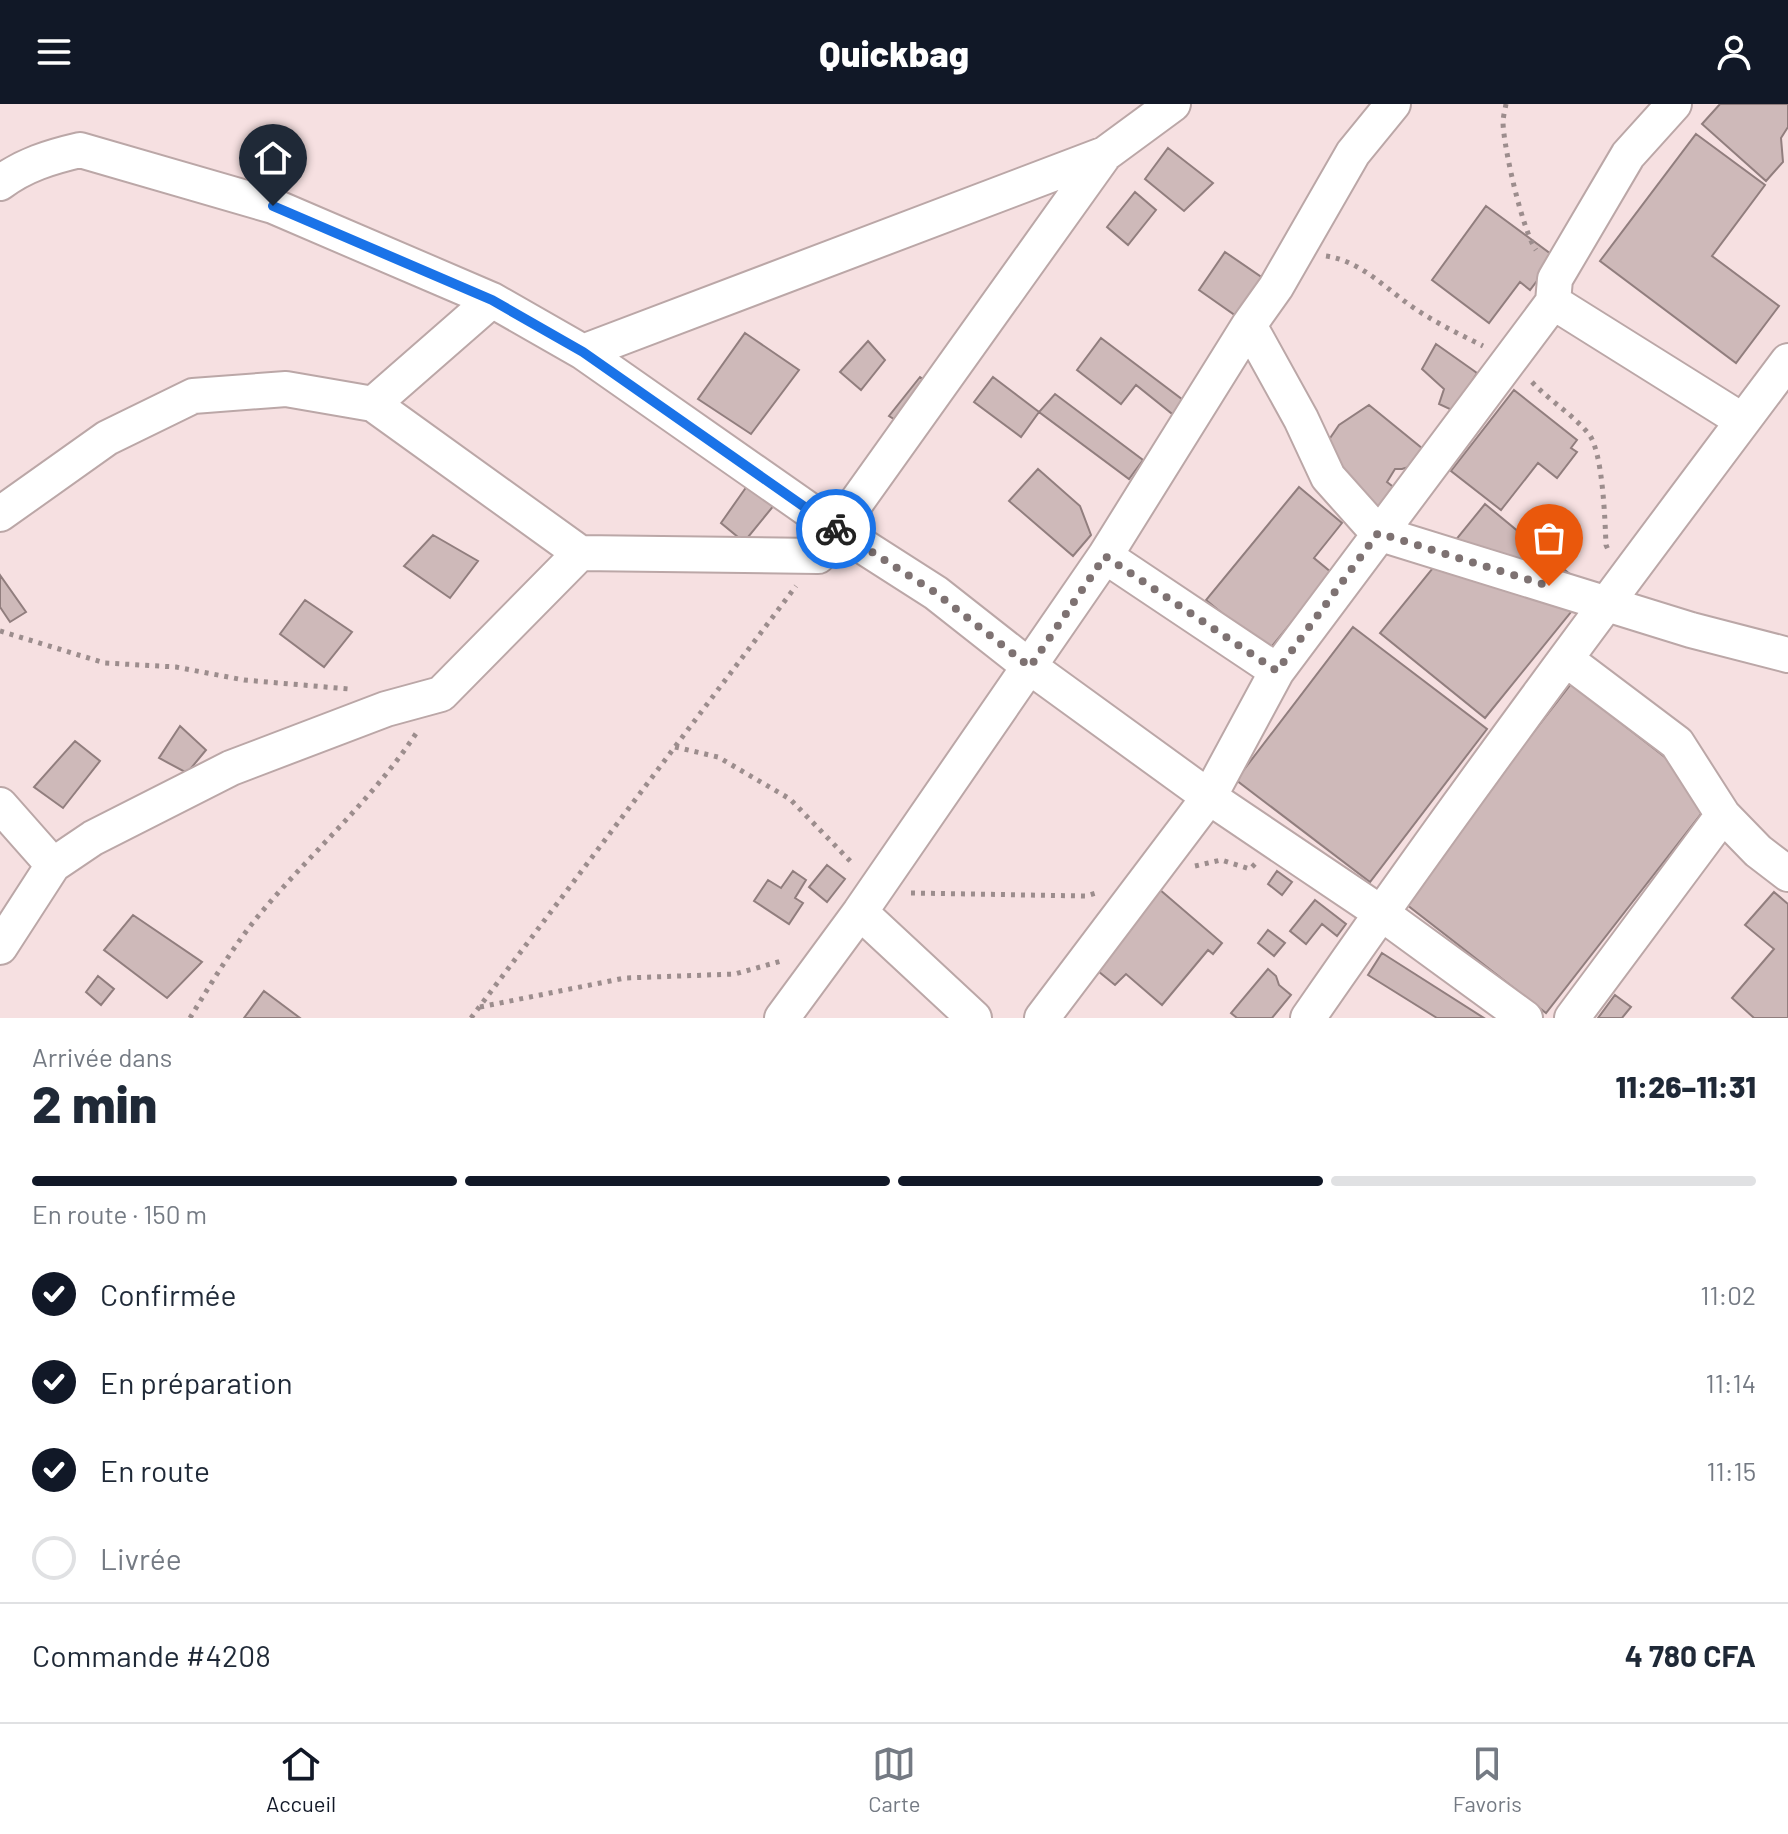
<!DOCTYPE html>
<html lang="fr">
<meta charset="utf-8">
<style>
body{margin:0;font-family:Barlow,sans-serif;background:#f6f6f7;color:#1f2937;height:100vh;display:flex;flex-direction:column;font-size:30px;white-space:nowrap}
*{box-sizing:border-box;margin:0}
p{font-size:26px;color:#747a83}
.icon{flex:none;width:44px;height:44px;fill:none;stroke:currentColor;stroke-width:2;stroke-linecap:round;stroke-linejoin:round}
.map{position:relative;height:914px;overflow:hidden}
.sheet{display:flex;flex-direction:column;background:#fff;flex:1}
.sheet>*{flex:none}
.pin{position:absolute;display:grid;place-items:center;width:68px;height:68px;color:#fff;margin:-82px -34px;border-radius:50% 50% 50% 0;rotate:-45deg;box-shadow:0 0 8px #0007}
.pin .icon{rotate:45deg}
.courier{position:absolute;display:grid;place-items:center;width:80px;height:80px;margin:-40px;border:6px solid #1a73e8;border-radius:50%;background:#fff;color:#222;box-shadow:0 2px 10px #0007}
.head em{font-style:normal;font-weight:800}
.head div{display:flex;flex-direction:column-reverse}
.head{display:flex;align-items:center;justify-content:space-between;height:136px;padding:0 32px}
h1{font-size:52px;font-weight:800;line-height:60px}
.bar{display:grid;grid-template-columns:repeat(4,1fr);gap:12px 8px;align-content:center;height:96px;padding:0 32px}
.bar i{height:10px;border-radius:6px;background:#e0e1e3}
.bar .current{background:#111827}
.bar p{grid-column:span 4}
.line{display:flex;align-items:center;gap:20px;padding:0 32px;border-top:2px solid #e0e1e3}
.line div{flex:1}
ol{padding:0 32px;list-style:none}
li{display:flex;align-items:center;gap:24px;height:88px}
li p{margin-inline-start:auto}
li .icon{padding:8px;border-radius:50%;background:#111827;color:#fff;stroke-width:4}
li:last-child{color:#747a83}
li i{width:44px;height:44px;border:4px solid #e0e1e3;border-radius:50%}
header{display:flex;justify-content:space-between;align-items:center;height:104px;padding:0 32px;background:#111827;color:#fff;font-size:36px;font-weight:800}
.tabs{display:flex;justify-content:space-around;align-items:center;height:112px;border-top:2px solid #e0e1e3;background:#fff;font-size:22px;color:#747a83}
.tabs a{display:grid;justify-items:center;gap:4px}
.tabs .current{color:#111827}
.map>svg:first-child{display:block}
.building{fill:#ceb9b9;stroke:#917e7e;stroke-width:2}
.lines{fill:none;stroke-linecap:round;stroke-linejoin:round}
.street-casing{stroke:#bba7a7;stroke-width:38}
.path{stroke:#9c8d8d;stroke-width:5;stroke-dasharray:4 6;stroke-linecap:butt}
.street{stroke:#fff;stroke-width:34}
.done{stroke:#7e7272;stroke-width:8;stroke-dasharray:0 14.4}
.route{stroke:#1a73e8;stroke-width:10}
</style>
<header><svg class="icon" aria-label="menu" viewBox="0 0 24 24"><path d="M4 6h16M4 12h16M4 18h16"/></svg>Quickbag<svg class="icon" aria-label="person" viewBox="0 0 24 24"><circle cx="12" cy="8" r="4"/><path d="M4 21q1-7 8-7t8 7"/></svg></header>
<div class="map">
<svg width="1788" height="914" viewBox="0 0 1788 914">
<rect width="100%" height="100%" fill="#f6e0e1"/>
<!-- building -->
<path class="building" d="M1720,0H1788V23L1781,34L1783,58L1766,77L1702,20Z
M1696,30L1765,81L1712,152L1779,202L1736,259L1600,157Z
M1168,44L1213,79L1184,107L1145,75Z
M1135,88L1156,106L1128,141L1107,123Z
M1486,102L1555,153L1530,186L1520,178L1489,219L1432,176Z
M1225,148L1276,183L1249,221L1199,186Z
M745,229L799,266L751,330L698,295Z
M1101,234L1187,299L1176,313L1136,281L1121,300L1077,266Z
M868,237L885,256L861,286L840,268Z
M1436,240L1477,269L1454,307L1439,300L1444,285L1422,265Z
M920,273L944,290L916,329L889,312Z
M993,273L1039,308L1021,333L974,298Z
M1514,286L1577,336L1571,344L1577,348L1557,374L1538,359L1501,406L1451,367Z
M1055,290L1143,356L1129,375L1039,308Z
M1369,301L1423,345L1422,359L1402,365H1395L1387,378L1396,385L1376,415L1307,368L1339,321Z
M1038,365L1080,402L1091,431L1073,452L1009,397Z
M747,382L775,400L744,438L721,419Z
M1299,383L1342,419L1314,454L1332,469L1268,547L1206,496Z
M1485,400L1589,486L1485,614L1380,529Z
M433,431L478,457L450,494L404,462Z
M0,471L26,508L10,518L0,503Z
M305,496L352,528L324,563L280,530Z
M1353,523L1487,625L1370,778L1236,676Z
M1571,580L1715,692L1546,909L1402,797Z
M180,622L206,646L187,669L159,654Z
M75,637L100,657L63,704L34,683Z
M827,761L845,775L827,798L809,783Z
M793,767L806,776L795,794L803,799L789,820L754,797L768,776L781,784Z
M1277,767L1292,778L1282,791L1268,780Z
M1159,785L1222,839L1213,850L1208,846L1162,901L1126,870L1115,881L1098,867L1108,855L1102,849Z
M1774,788L1788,800V914H1754L1732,894L1774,845L1745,821Z
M1315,796L1346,820L1337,832L1322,820L1306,840L1290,827Z
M133,811L202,858L167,894L104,846Z
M1268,826L1285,839L1274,852L1258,839Z
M1382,849L1484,914H1437L1368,871Z
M1268,865L1276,872L1279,881L1291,891L1272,914H1237L1231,909Z
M98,872L114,885L101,901L86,888Z
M264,887L300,914H244Z
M1615,891L1631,903L1622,914H1598Z"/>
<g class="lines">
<!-- street casing -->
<g class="street-casing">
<path id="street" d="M0,79C24,61 50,53 80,46L273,102L492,196L583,248L836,425L936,489L1030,563L1209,693L1381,809L1525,914
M1553,198L1743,317
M1249,221L1301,315L1328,373L1378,429L1691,526L1788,551
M583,248L1105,50L1173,0
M373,300L492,196
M0,410L107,334L193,292L286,285L373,300L580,449L818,452L1105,50
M1105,452L1277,567
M1567,556L1677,639L1723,711L1758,747L1788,770
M0,701L53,761
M860,808L974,914
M0,843L53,761L93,734L231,664L386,605L441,590L580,449
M782,914L860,808L1105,452L1249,221L1276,183L1353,49L1393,0
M1042,914L1209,693L1277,567L1553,198L1555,175L1628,51L1674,0
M1308,914C1462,691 1625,474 1788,257
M1572,914L1723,711"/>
</g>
<!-- path -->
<path class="path" d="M1506,0C1505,6 1503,13 1503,19C1504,45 1522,125 1536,146
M1326,152C1359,157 1381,180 1407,199C1430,216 1457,229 1483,242
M1532,278C1550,297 1572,310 1588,329C1603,346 1605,417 1606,441L1609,448
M0,527L105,559L176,563L244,576L349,585
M675,643L718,653L790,695L854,761
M1195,762L1221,756L1250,765L1256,759
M911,789L1086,792L1096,789
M480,903L625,874L735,870L785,856
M190,914C210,881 231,846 255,816C307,752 372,697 417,628
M471,914L796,482"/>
<!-- street -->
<use href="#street" class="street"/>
</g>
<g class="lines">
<!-- done -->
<path class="done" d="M836,425L936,489L1030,563L1105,452L1277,567L1378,429L1549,482"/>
<!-- route -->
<path class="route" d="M273,102L492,196L583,248L836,425"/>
</g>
</svg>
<div class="pin" style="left:1549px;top:482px;background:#ea580c"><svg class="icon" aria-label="bag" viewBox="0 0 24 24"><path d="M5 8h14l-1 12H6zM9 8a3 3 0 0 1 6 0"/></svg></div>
<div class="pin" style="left:273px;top:102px;background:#1f2937"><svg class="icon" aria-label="home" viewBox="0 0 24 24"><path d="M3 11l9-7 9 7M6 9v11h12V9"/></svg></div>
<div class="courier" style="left:836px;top:425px"><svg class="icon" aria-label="bike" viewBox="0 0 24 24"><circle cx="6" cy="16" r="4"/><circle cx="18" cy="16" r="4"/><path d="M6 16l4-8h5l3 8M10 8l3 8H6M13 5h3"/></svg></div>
</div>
<section class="sheet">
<div class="head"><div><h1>2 min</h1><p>Arrivée dans</p></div><em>11:26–11:31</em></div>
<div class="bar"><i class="current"></i><i class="current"></i><i class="current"></i><i></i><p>En route · 150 m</p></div>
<ol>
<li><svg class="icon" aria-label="check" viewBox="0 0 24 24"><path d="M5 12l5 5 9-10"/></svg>Confirmée<p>11:02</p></li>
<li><svg class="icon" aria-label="check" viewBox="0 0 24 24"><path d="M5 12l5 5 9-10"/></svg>En préparation<p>11:14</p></li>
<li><svg class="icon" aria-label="check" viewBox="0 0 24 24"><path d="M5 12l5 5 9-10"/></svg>En route<p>11:15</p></li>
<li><i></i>Livrée</li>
</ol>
<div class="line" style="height:104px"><div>Commande #4208</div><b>4 780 CFA</b></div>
</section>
<nav class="tabs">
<a class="current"><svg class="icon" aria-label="home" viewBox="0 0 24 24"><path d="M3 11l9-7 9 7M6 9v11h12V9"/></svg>Accueil</a>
<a><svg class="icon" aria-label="map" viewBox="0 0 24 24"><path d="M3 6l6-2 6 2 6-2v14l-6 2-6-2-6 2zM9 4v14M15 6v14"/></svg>Carte</a>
<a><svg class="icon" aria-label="saved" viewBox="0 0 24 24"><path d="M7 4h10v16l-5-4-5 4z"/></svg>Favoris</a>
</nav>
